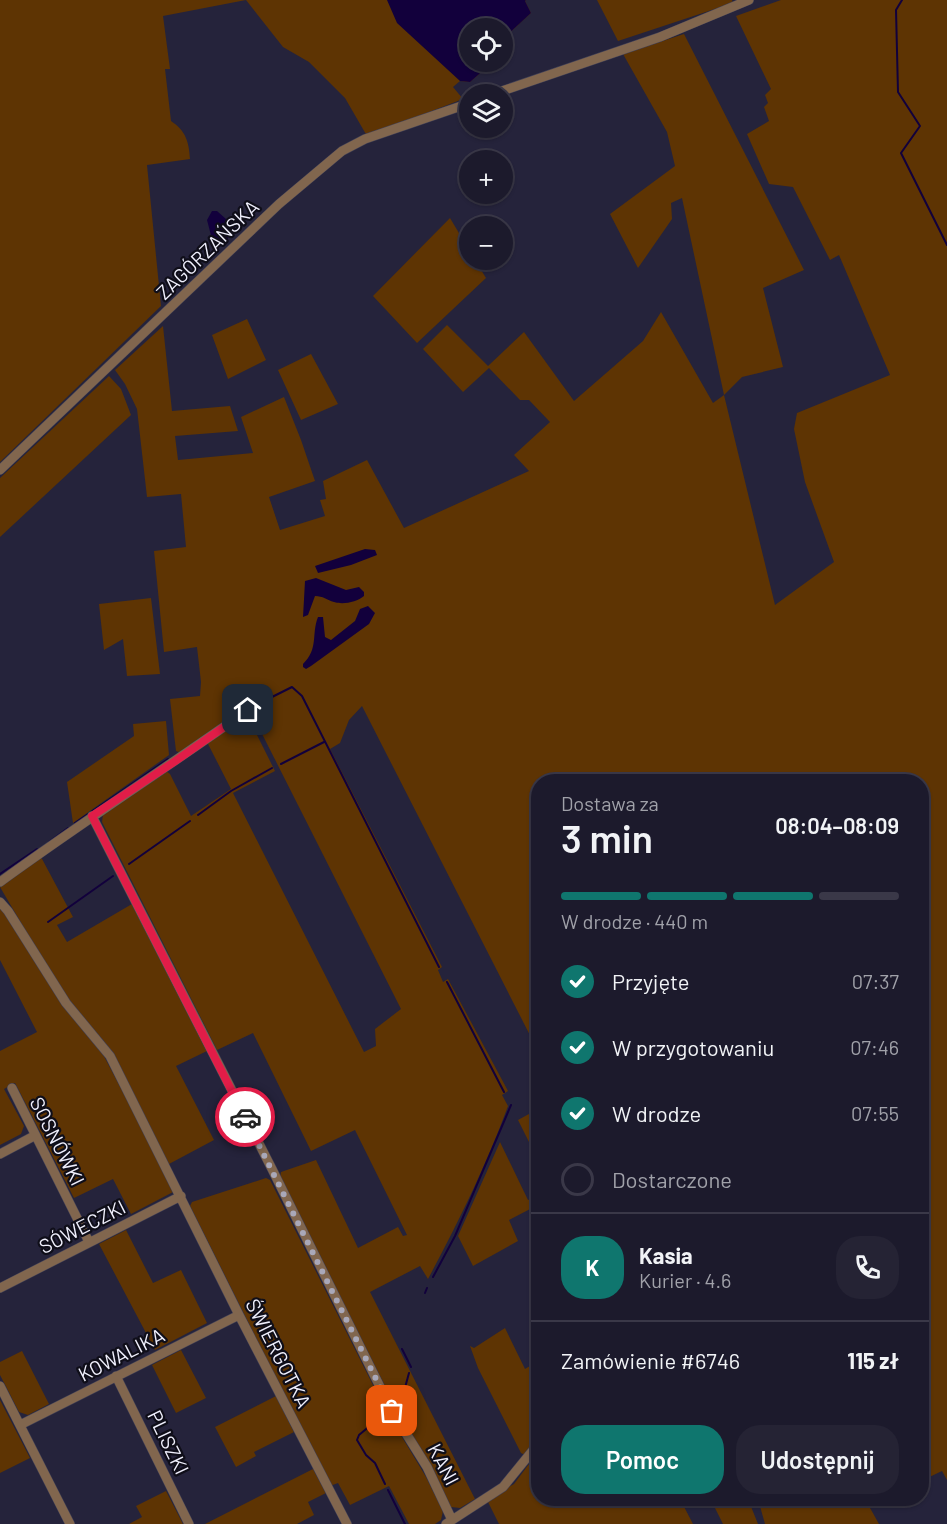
<!DOCTYPE html>
<html lang="pl">
<meta charset="utf-8">
<style>
body{margin:0;font-family:Barlow,sans-serif;background:#252334;color:#f1f3f6;height:100vh;display:flex;flex-direction:column;font-size:22px;white-space:nowrap}
*{box-sizing:border-box;margin:0}
p{font-size:20px;color:#a0a1a9}
.icon{flex:none;width:33px;height:33px;fill:none;stroke:currentColor;stroke-width:2;stroke-linecap:round;stroke-linejoin:round}
.map{position:relative;flex:1;overflow:hidden}
.side{position:absolute;left:531px;top:774px;width:398px;height:732px;display:flex;flex-direction:column;background:#1c1a2c;border-radius:24px;box-shadow:0 2px 4px #0004,0 0 0 2px #3a3848}
.side>*{flex:none}
.buttons{position:absolute;left:459px;top:18px;display:grid;gap:12px}
.buttons a{display:grid;place-items:center;width:54px;height:54px;border-radius:50%;background:#1c1a2c;box-shadow:0 2px 4px #0004,0 0 0 2px #3a3848;font-size:30px}
.pin{position:absolute;display:grid;place-items:center;width:51px;height:51px;color:#fff;margin:-26px;border-radius:12px;box-shadow:0 3px 9px #0006}
.courier{position:absolute;display:grid;place-items:center;width:60px;height:60px;margin:-30px;border:4px solid #e11d48;border-radius:50%;background:#fff;color:#222;box-shadow:0 2px 8px #0007}
.overview em{font-style:normal;font-weight:600}
.overview div{display:flex;flex-direction:column-reverse}
.overview{display:flex;align-items:center;justify-content:space-between;height:102px;padding:0 30px}
h1{font-size:39px;font-weight:600;line-height:45px}
.bar{display:grid;grid-template-columns:repeat(4,1fr);gap:9px 6px;align-content:center;height:72px;padding:0 30px}
.bar i{height:8px;border-radius:4px;background:#3a3848}
.bar .current{background:#0f766e}
.bar p{grid-column:span 4}
.line{display:flex;align-items:center;gap:15px;padding:0 30px;border-top:2px solid #3a3848}
.line div{flex:1}
.round{display:grid;place-items:center;flex:none;width:63px;height:63px;border-radius:24px;background:#252334}
ol{padding:0 30px;list-style:none}
li{display:flex;align-items:center;gap:18px;height:66px}
li p{margin-inline-start:auto}
li .icon{padding:6px;border-radius:50%;background:#0f766e;color:#fff;stroke-width:4}
li:last-child{color:#a0a1a9}
li i{width:33px;height:33px;border:3px solid #3a3848;border-radius:50%}
.primary-button{display:flex;gap:12px;margin-top:auto;padding:12px 30px}
.primary-button a{flex:1;height:69px;border-radius:24px;background:#0f766e;color:#fff;font-size:24px;font-weight:600;line-height:69px;text-align:center}
.primary-button a+a{background:#252334;color:#f1f3f6}
.map>svg:first-child{display:block}
.green{fill:#5e3403}
.water{fill:#12003c}
.lines{fill:none;stroke-linecap:round;stroke-linejoin:round}
.stream{stroke:#12003c;stroke-width:2}
.minor-casing{stroke:#414056;stroke-width:10}
.minor{stroke:#81664e;stroke-width:9}
.done{stroke:#a9a8b9;stroke-width:6;stroke-dasharray:0 10.8}
.route{stroke:#e11d48;stroke-width:8}
.labels{text-anchor:middle;dominant-baseline:central;stroke-width:4.5;stroke-linejoin:round;paint-order:stroke}
.street-label{font-size:20px;fill:#f0f0fd;stroke:#0f0e19}
</style>
<div class="map">
<svg width="947" height="1524" viewBox="0 0 947 1524">
<rect width="100%" height="100%" fill="#25233b"/>
<!-- green -->
<path class="green" d="M0,0H246L163,16L170,69H165L171,121C186,131 189,142 190,159L147,165L161,306L0,462Z
M246,0H526L525,1L531,13L503,39L502,28H470V62H493L470,82L460,81L453,87L463,99L367,136L345,98L309,62L283,47Z
M597,0H732L733,3L618,41Z
M781,0H947V1480L942,1471L921,1481V782H538V1051L362,706L349,720L340,743L330,749L442,967L438,970L443,982L448,979L508,1091L502,1095L508,1106C486,1166 458,1223 428,1279L420,1266L370,1292L475,1499L460,1508L451,1507L423,1452L397,1410L280,1177L281,1172L316,1160L358,1248L398,1227L403,1236L407,1235L355,1130L311,1151L253,1033L217,1050L102,822L103,814L165,770L170,774L191,816L231,789L207,742L247,715L275,771L233,793L364,1052L376,1046L375,1029L401,1009L251,712L272,698L267,691L181,753L176,751L170,699L200,696L201,682L197,647L164,652L154,551L186,547L181,494L147,497L137,409L125,384L115,370L163,326L172,411L230,406L238,431L175,436L178,460L253,453L241,417L284,397L301,440L315,481L269,497L280,530L325,516L320,500L326,499L323,481L367,460L404,528L529,471L514,455L550,422L529,400H520L489,368L463,392L423,349L447,325L488,366L524,332L574,401L643,341L661,312L713,403L724,395L682,198L671,203L672,219L638,268L610,214L675,166L667,132L623,54L684,34L804,270L763,288L783,367L742,377L724,395L775,605L834,562L805,482L794,429L797,413L890,375L839,255L830,260L793,187L769,184L747,134L769,121L764,107L768,103L765,95L771,89L736,16Z
M450,218L469,250L470,260H475L486,278L417,343L373,296Z
M247,319L266,360L228,379L212,335Z
M311,354L338,404L301,420L278,370Z
M109,376L121,389L131,415L0,537V478Z
M151,598L160,674L127,676L123,639L104,650L99,604Z
M166,721L169,755L73,823L67,782L134,736L133,724Z
M41,857L73,917L57,925L67,942L132,904L207,1051L176,1066L214,1140L169,1164L103,1040L78,1013L54,979L0,887Z
M0,907L96,1041L175,1191L131,1214L113,1179L74,1198L15,1083L4,1089L24,1126L21,1134L0,1145V1051L37,1032L0,960Z
M538,1109V1160L518,1120Z
M500,1142L528,1200L538,1195V1220L532,1208L509,1220L518,1241L473,1266L458,1236Z
M266,1178L270,1180L384,1407L426,1477L443,1511L441,1520L435,1524H409L389,1486L350,1505L338,1483L330,1486L190,1206L192,1202Z
M126,1230L153,1283L181,1270L207,1323L155,1350L99,1244Z
M505,1328L525,1369L538,1361V1436L525,1455L521,1453L478,1368L470,1346L474,1348Z
M181,1350L206,1398L176,1413L152,1365Z
M22,1351L49,1404L28,1415L19,1412L0,1375V1362Z
M276,1396L294,1432L254,1452L256,1456L236,1467L215,1427Z
M0,1400L30,1458L0,1473Z
M538,1452V1498L680,1499L693,1524H499L487,1500L514,1484Z
M313,1469L326,1493L308,1502L314,1515L297,1524H205Z
M166,1491L183,1524H129L142,1517L136,1506Z
M719,1498L748,1499L758,1524H723L712,1502Z
M789,1499H865L879,1524H765L758,1499H782L783,1501Z"/>
<!-- water -->
<path class="water" d="M387,0H526L525,1L531,13L503,39L502,28H470V62H493L470,82L460,81L397,23Z
M212,211H217L235,227V231L228,237V240L220,238L215,244L213,243L207,220Z
M365,549L375,550L377,555L351,565L318,573L315,566Z
M316,578L346,590L359,587L364,592V596C357,602 343,605 334,602C327,600 323,596 315,596L308,615L303,617L305,581Z
M368,606L375,613L369,624L311,666L306,669L303,667V664C319,648 311,635 318,617H323L325,637L331,640L355,621L360,609Z"/>
<g class="lines">
<!-- stream -->
<path class="stream" d="M902,0L896,10L898,92L920,126L901,153L947,245
M264,701L292,687L302,696L439,967
M281,764L324,742
M198,815L231,791L272,768
M75,823L168,759
M49,842L68,828
M129,864L190,821
M0,874L37,849
M48,922L113,876
M447,982L504,1092
M433,1277L455,1236L511,1105
M425,1293L427,1288
M402,1349L411,1367
M395,1404L403,1395L409,1373
M384,1414L359,1435L357,1440L366,1455L375,1463L385,1484
M388,1490L405,1524"/>
<!-- minor casing -->
<g class="minor-casing">
<path id="minor" d="M493,94L660,37L749,0
M0,470L279,204L342,151L365,139L470,103
M92,816L272,1169L392,1411L427,1467L452,1520
M0,882C81,823 166,768 248,710
M0,902L8,911L66,1003L110,1056L239,1315L347,1524
M12,1088L89,1242
M0,1154L34,1136
M0,1288L181,1196
M116,1376L189,1524
M0,1386L70,1524
M20,1425L239,1315
M446,1524L503,1487L538,1444"/>
</g>
<!-- minor -->
<use href="#minor" class="minor"/>
</g>
<g class="lines">
<!-- done -->
<path class="done" d="M245,1117L392,1411"/>
<!-- route -->
<path class="route" d="M245,1117L92,816L174,762L248,710"/>
</g>
<g class="labels">
<!-- street labels -->
<g class="street-label">
<text transform="translate(207 249) rotate(-44)">ZAGÓRZAŃSKA</text>
<text transform="translate(58 1141) rotate(63)">SOSNÓWKI</text>
<text transform="translate(82 1226) rotate(-27)">SÓWECZKI</text>
<text transform="translate(279 1353) rotate(63)">ŚWIERGOTKA</text>
<text transform="translate(121 1354) rotate(-27)">KOWALIKA</text>
<text transform="translate(169 1442) rotate(64)">PLISZKI</text>
<text transform="translate(444 1464) rotate(62)">KANI</text>
</g>
</g>
</svg>
<div class="buttons">
<a><svg class="icon" aria-label="locate" viewBox="0 0 24 24"><circle cx="12" cy="12" r="6"/><path d="M12 2v4M12 18v4M2 12h4M18 12h4"/></svg></a>
<a><svg class="icon" aria-label="layers" viewBox="0 0 24 24"><path d="M12 4l9 5-9 5-9-5zM3 14l9 5 9-5"/></svg></a>
<a>+</a>
<a>−</a>
</div>
<div class="pin" style="left:392px;top:1411px;background:#ea580c"><svg class="icon" aria-label="bag" viewBox="0 0 24 24"><path d="M5 8h14l-1 12H6zM9 8a3 3 0 0 1 6 0"/></svg></div>
<div class="pin" style="left:248px;top:710px;background:#1f2937"><svg class="icon" aria-label="home" viewBox="0 0 24 24"><path d="M3 11l9-7 9 7M6 9v11h12V9"/></svg></div>
<div class="courier" style="left:245px;top:1117px"><svg class="icon" aria-label="car" viewBox="0 0 24 24"><path d="M5 17H2v-5l4-1 3-4h7l3 4 3 1v5h-3M9 17h6M6 11h13"/><circle cx="7" cy="17" r="2"/><circle cx="17" cy="17" r="2"/></svg></div>
<section class="side">
<div class="overview"><div><h1>3 min</h1><p>Dostawa za</p></div><em>08:04–08:09</em></div>
<div class="bar"><i class="current"></i><i class="current"></i><i class="current"></i><i></i><p>W drodze · 440 m</p></div>
<ol>
<li><svg class="icon" aria-label="check" viewBox="0 0 24 24"><path d="M5 12l5 5 9-10"/></svg>Przyjęte<p>07:37</p></li>
<li><svg class="icon" aria-label="check" viewBox="0 0 24 24"><path d="M5 12l5 5 9-10"/></svg>W przygotowaniu<p>07:46</p></li>
<li><svg class="icon" aria-label="check" viewBox="0 0 24 24"><path d="M5 12l5 5 9-10"/></svg>W drodze<p>07:55</p></li>
<li><i></i>Dostarczone</li>
</ol>
<div class="line" style="height:108px"><b class="round" style="background:#0f766e;color:#fff">K</b><div><b>Kasia</b><p>Kurier · 4.6</p></div><a class="round"><svg class="icon" aria-label="phone" viewBox="0 0 24 24"><path d="M5 4h4l2 5-3 2q2 4 5 5l2-3 5 2v4C11 20 4 13 5 4z"/></svg></a></div>
<div class="line" style="height:78px"><div>Zamówienie #6746</div><b>115 zł</b></div>
<div class="primary-button"><a>Pomoc</a><a>Udostępnij</a></div>
</section>
</div>
